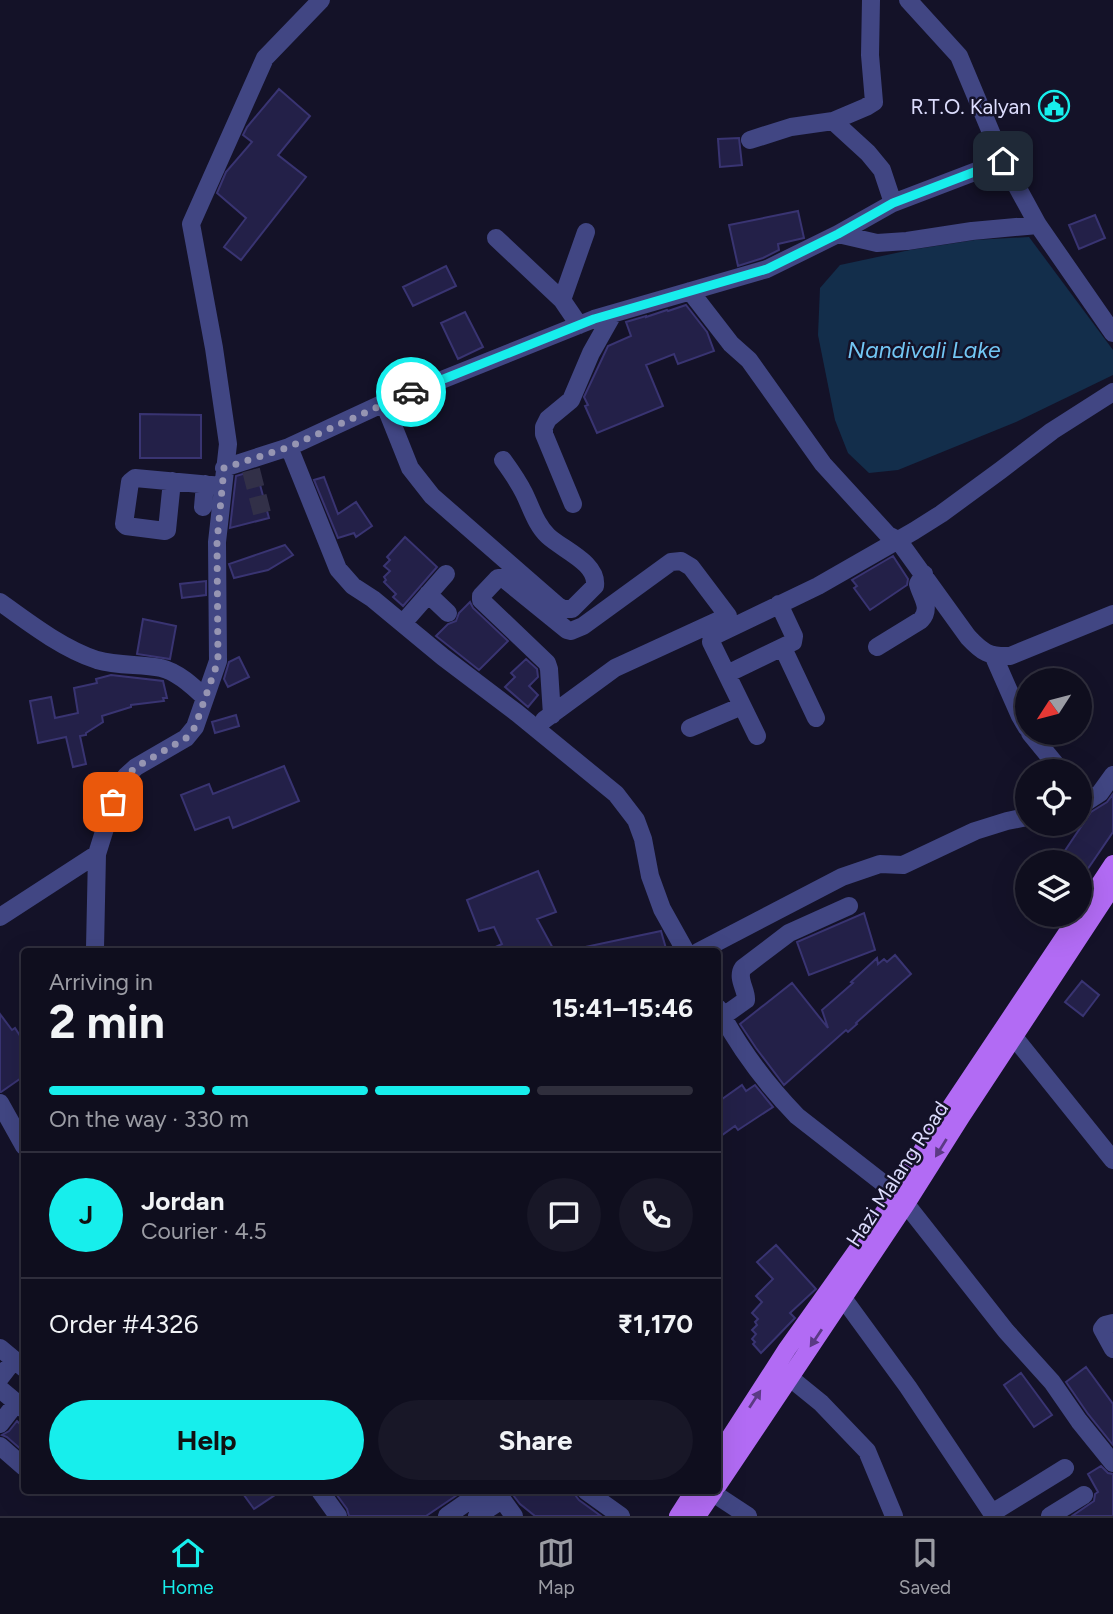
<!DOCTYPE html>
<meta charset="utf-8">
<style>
body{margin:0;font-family:Figtree,sans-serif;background:#181727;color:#f1f3f6;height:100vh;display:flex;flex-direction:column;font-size:26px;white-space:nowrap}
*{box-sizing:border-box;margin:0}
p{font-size:23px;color:#9b9ca4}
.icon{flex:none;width:38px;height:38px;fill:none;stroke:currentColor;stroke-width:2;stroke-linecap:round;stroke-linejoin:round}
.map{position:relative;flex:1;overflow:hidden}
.side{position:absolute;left:21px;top:948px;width:700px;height:546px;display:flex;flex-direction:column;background:#0f0e1e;border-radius:7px;box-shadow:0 7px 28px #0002,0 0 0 2px #2f2e3c}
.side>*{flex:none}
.needle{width:46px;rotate:234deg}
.tools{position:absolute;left:1015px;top:668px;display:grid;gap:14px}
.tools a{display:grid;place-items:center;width:77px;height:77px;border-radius:50%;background:#0f0e1e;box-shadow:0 7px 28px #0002,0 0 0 2px #2f2e3c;font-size:35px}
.pin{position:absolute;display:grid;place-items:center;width:60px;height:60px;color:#fff;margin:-30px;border-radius:14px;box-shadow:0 4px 10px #0006}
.courier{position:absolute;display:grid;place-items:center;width:70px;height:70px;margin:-35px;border:5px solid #17eeec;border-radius:50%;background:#fff;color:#222;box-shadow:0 2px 9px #0007}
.head em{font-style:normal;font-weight:700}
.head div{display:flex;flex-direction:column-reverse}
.head{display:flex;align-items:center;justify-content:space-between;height:119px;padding:0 28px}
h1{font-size:46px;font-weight:700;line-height:52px}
.bar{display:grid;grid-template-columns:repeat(4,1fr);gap:10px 7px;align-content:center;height:84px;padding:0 28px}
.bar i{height:9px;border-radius:5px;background:#2f2e3c}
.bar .current{background:#17eeec}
.bar p{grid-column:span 4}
.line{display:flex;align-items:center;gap:18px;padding:0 28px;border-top:2px solid #2f2e3c}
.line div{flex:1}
.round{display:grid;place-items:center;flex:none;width:74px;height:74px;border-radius:37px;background:#181727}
.primary-button{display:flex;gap:14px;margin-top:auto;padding:14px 28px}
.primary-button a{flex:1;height:80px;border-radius:42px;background:#17eeec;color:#111;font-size:28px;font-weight:700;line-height:80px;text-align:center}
.primary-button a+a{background:#181727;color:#f1f3f6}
.tabs{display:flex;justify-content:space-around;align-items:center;height:98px;border-top:2px solid #2f2e3c;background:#0f0e1e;font-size:19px;color:#9b9ca4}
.tabs a{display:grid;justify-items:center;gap:4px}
.tabs .current{color:#17eeec}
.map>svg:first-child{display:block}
.water{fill:#132e4b}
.building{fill:#232048;stroke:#393472;stroke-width:2}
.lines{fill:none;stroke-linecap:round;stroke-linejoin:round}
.minor-tunnel{stroke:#323048;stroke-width:18;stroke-dasharray:18 9;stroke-linecap:butt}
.minor{stroke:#414683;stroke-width:18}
.major{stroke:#b26bf4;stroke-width:18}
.oneway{fill:#5b3a84}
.done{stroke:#9695b2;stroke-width:7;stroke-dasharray:0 12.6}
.route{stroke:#17eeec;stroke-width:9}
.labels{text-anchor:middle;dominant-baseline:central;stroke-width:5;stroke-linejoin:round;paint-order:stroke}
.poi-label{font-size:21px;fill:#dcdcfc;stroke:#141228;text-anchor:end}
.street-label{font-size:21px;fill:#dcdcfc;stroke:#141228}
.water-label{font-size:23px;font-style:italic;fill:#72c6f4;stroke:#141228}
</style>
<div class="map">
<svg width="1113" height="1516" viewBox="0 0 1113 1516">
<rect width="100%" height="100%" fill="#141228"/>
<!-- water -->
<path class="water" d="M1029,237L1113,350V375L1016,422L898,470L869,473L848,453L835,420L818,335L820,288L840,265L910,250L975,240Z"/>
<!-- building -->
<path class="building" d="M279,89L310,116L278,155L306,177L241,260L224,247L246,218L217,193L226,172L252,142L243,135L247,127Z
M739,138L742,165L720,167L718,139Z
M798,211L804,238L778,244L779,250L763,258L738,266L729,225Z
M1095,215L1105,238L1079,249L1069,225Z
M446,266L456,286L413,306L403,287Z
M686,305L707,332L714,351L678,364L674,354L646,365L663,406L597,433L585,406L588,405L584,397L608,346L631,336L626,322L646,316V317L667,310L668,311Z
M465,312L483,347L458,359L441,323Z
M417,363L423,375L388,389L383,380Z
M140,414L201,415V458H140Z
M256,470L269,518L230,528L236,476Z
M324,477L338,514L356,502L372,526L356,537L354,533L338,538L314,480Z
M405,537L437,567L403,606L393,597L396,594L384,582L386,580L384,577L390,571L384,566L390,560L387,557Z
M285,545L293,555L268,570L234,578L229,564Z
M893,556L908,579L907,585L870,610L854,588L857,586L852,580Z
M206,581V595L182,598L180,584Z
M470,602L473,608L508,641L479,670L436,636L448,624L456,621L459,613Z
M143,619L176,626L170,659L137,654Z
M239,657L249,677L228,687L224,679L229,662Z
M526,659L537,669L538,677L529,686L538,695L528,707L505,687L515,677L511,673Z
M111,675L163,681L167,698H163L164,701L131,705V707L102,716L103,722L86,733V735L80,736L86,764L73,767L66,737L38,743L30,701L51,697L55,718L78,713L74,688L97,683L96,679Z
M236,715L239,726L215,733L212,722Z
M284,766L299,801L233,828L229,817L195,830L181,795L209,784L213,794Z
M1113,794V832L1087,870L1080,865V863H1067L1060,858L1091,812L1107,802Z
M538,871L556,912L537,919L555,952H485L502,944L494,927L479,931L467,900Z
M864,913L875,950L809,975L797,942Z
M661,931L667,952H585V947Z
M895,955L911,974L856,1023L857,1024L848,1032L846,1030L784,1085L756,1048L740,1024L792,983L828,1028L822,1010L853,983L851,982L877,958L878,964L884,959L887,962Z
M1082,981L1099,995L1083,1016L1065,1002Z
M0,1014L12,1030L15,1028L24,1042V1076L1,1092H0Z
M742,1085L746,1091L755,1085L773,1107L738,1130L735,1126L718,1138V1102Z
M776,1245L816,1289L790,1313L795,1318L761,1353L753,1344L755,1342L752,1339L756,1334L752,1330L757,1325L755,1322L758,1319L752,1313L762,1302L756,1296L773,1279L757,1262Z
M1086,1367L1113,1404V1445L1088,1414L1066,1382Z
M1021,1373L1052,1415L1034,1427L1004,1385Z
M17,1421L24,1428V1452L7,1437L2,1435L9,1431Z
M1101,1466L1108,1473L1113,1474V1516H1072L1094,1501L1095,1494L1098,1492L1088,1474Z
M241,1491H281L254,1509Z
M334,1491H463L426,1516H349L347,1509Z
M510,1491H572L579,1500L601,1516H535L520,1504Z"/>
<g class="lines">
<!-- minor-tunnel -->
<path class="minor-tunnel" d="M251,470L262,513"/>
<!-- minor -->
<path class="minor" d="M908,0L959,56L1003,161L1038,225L1113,333
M833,121L868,153L882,170L893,203
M750,140L791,127L833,121L866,107L874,102L870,55L871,0
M838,234L893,203L1003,161
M496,238L562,300
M690,291L731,344L749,360L823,464L888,535L898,540L968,637C982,652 989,657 1010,656L1113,614
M579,325L562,300L586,232
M384,403L410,468L432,496L558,606L563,609H572L595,586C598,563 563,550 548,536C536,525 531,507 524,493C518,481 511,471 503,460
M289,447L338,569L353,586L373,599L443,657L517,713L616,794L636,820L643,839L650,876L662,909L686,952
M224,468L289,447L384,403L594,319L767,269L838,234L877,243L907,241L972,231L1038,225
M172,481L167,530L165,531L126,526L124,524L130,482L135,478L222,486
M573,504L544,434V427L548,419L571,400L591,353L613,314
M203,507L205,484
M428,594L448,613
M0,602C29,623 63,649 97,660C118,666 140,664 161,668C178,672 193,686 205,698
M403,623L446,574
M877,647L921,620C932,608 921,596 918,584L924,574
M783,648L816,718
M994,657L1020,716L1027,728
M727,674L793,642L794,636L779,604
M552,715L549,669L547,663L481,600V596L498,578H503L567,630L571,631L583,626L671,562L681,561L691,567L728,616
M544,720L615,668L726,617
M690,728L742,706
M1030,733L1062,772
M757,736L711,642L712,637L818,586L914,531L941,514L1001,470L1052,431L1113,392
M1080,806L1100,793L1113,775
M0,917L97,854
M97,952L95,948L97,854L118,787L126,776L136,767L186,738L195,727L218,661L217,542L228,444L214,348L191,224L265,58L321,0
M698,952L842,877L880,864L903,865L975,831L1007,821L1027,817
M718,1008C738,1046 767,1085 797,1116L897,1194L906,1204L1006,1331L1052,1382L1079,1421L1113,1463
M722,1017L746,1000C747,990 736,978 743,968L789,933L849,906
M1014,1037L1113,1160
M0,1103L24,1146
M834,1289L843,1298L908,1387L994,1516
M1113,1323L1105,1325L1102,1329L1113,1349
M0,1348L24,1368
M789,1377L821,1403L867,1451L894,1516
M0,1378L14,1360
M0,1389L24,1409
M0,1424L17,1402
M0,1446L24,1467
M320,1491L338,1516
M496,1491L514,1516
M586,1491L621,1516
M713,1493L748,1516
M992,1513L1065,1468
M447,1516L483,1491
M477,1516L502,1500
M1050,1516L1084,1495"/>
<!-- major -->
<path class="major" d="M1080,914L1113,864
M718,1456L787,1349L897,1194L926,1144L1079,915
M718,1485L906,1204L961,1117L1113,886
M678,1516L694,1491
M697,1516L714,1491"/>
</g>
<!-- one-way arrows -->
<defs><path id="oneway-solid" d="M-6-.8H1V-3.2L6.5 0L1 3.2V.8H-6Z" transform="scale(1.75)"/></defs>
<g class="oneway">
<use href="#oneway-solid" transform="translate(941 1148) rotate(122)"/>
<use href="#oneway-solid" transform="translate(816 1338) rotate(124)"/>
<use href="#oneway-solid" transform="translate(755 1399) rotate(-57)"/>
</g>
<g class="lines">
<!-- done -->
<path class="done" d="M113,802L118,787L126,776L136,767L186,738L195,727L218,661L217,542L224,468L289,447L411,392"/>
<!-- route -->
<path class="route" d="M411,392L594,319L767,269L838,234L893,203L1003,161"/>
</g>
<!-- icons -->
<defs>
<g id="civic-ring" transform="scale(1.575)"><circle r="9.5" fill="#141228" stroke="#17eeec" stroke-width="1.5"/><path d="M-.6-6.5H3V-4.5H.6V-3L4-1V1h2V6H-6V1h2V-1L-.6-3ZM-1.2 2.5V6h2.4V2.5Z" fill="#17eeec"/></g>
</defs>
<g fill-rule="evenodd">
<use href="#civic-ring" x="1054" y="106"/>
</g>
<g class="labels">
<!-- poi labels -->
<g class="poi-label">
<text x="1031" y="106">R.T.O. Kalyan</text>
</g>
<!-- street labels -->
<g class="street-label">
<text transform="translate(897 1174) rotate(-57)">Hazi Malang Road</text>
</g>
<!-- water labels -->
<g class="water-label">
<text x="924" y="350">Nandivali Lake</text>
</g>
</g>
</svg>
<div class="tools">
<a><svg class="needle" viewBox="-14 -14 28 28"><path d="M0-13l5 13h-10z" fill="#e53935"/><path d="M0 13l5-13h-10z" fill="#9b9ca4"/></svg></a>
<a><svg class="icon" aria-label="locate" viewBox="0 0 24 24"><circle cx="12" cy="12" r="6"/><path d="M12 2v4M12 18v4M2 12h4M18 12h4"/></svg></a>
<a><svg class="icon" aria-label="layers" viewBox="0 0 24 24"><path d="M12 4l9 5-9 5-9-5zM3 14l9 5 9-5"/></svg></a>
</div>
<div class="pin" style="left:113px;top:802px;background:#ea580c"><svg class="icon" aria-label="bag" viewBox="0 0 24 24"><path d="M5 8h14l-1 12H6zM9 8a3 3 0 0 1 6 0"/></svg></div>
<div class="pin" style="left:1003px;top:161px;background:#1f2937"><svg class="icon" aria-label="home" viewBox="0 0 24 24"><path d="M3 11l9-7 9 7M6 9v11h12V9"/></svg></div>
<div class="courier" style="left:411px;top:392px"><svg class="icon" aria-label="car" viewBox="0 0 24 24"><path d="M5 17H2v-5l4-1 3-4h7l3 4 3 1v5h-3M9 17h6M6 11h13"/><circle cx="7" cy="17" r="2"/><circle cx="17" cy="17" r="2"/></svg></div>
<section class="side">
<div class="head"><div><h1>2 min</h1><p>Arriving in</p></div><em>15:41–15:46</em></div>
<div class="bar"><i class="current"></i><i class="current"></i><i class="current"></i><i></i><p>On the way · 330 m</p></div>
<div class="line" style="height:126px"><b class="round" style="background:#17eeec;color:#111">J</b><div><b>Jordan</b><p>Courier · 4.5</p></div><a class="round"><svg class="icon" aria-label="chat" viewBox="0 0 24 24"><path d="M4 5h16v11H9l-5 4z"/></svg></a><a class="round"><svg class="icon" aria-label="phone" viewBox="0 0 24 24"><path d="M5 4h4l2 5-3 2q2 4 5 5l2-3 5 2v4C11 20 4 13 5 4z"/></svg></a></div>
<div class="line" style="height:91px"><div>Order #4326</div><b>₹1,170</b></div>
<div class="primary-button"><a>Help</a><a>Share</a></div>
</section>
</div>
<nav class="tabs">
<a class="current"><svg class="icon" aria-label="home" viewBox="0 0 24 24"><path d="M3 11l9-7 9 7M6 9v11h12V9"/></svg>Home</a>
<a><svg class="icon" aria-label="map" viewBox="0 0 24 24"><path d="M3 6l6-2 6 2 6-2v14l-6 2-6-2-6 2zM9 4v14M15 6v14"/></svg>Map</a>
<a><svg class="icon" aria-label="saved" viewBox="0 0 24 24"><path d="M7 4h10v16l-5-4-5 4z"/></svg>Saved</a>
</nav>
